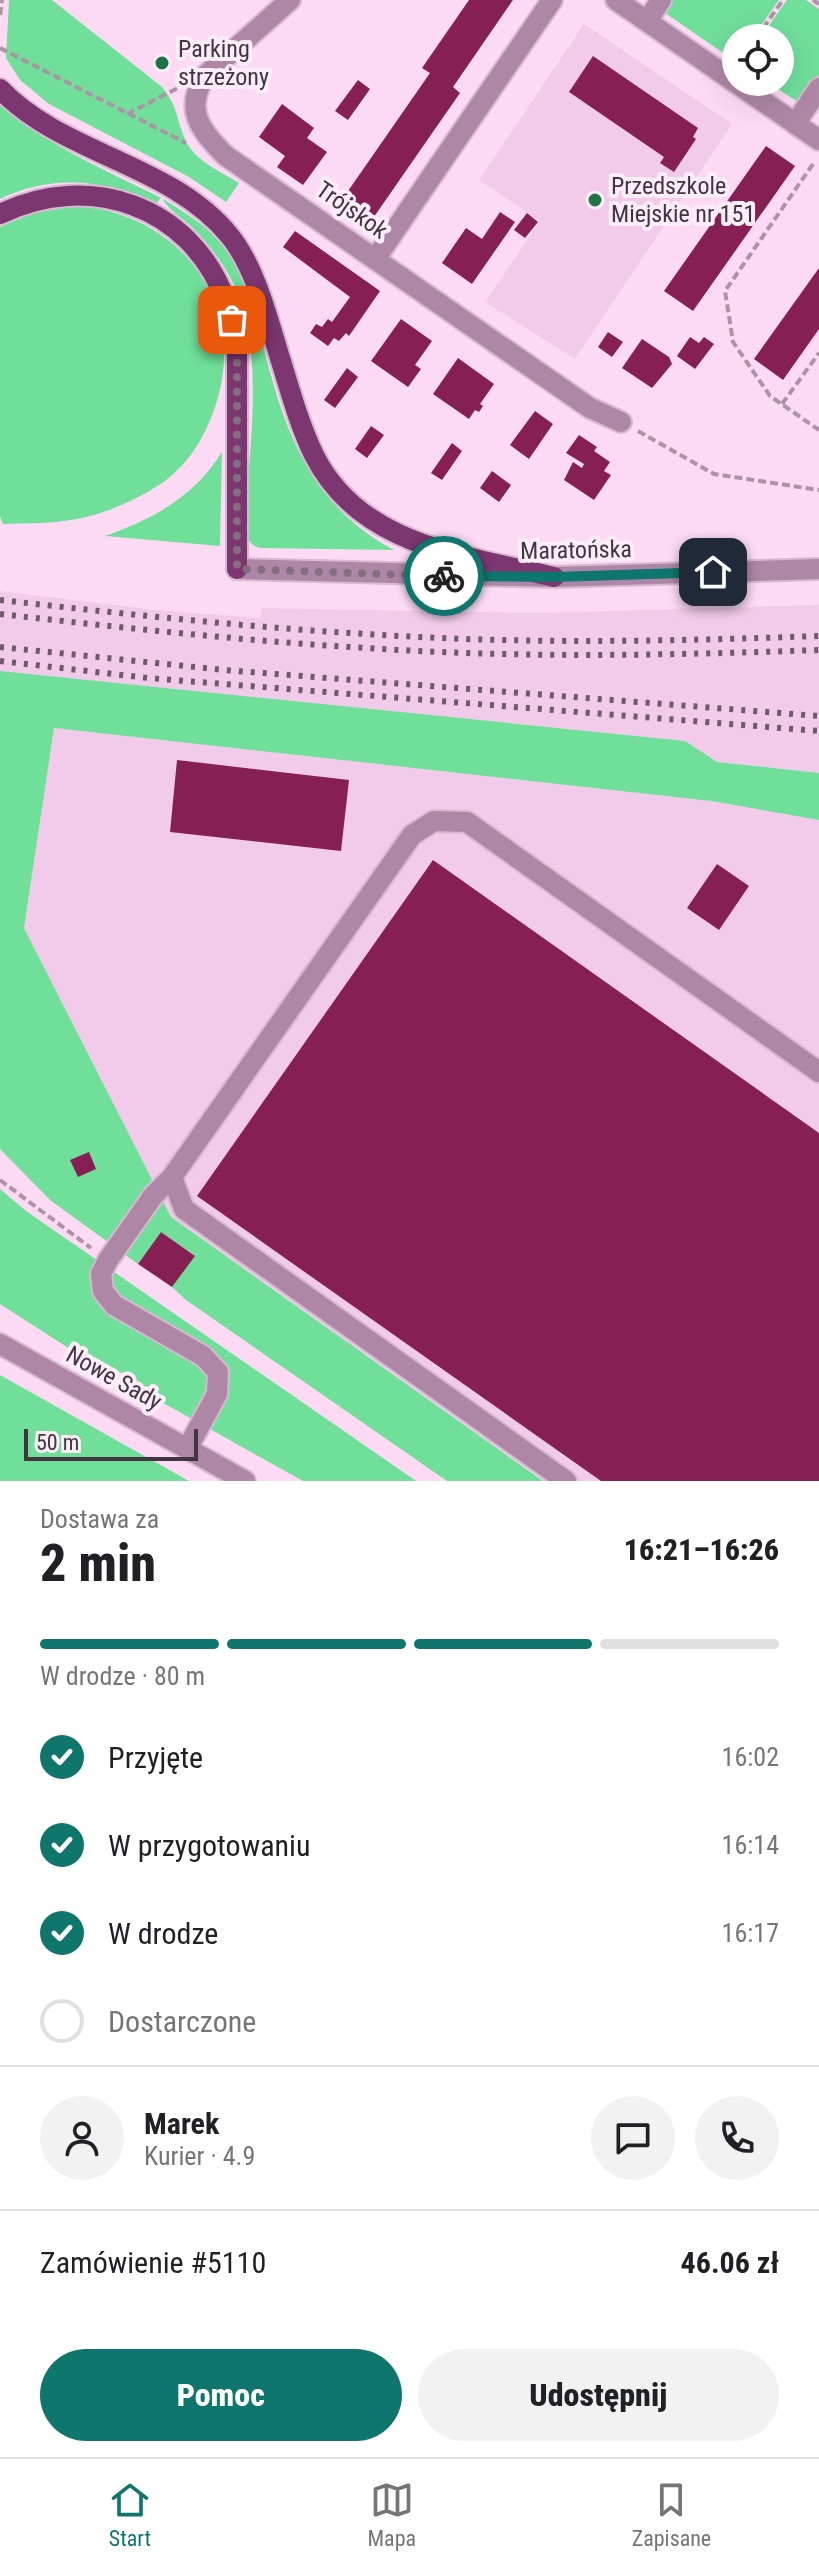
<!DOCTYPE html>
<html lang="pl">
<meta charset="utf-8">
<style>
body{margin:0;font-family:"Roboto Condensed",sans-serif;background:#f2f2f2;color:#202124;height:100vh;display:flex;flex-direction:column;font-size:30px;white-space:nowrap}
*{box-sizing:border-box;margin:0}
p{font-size:26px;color:#757577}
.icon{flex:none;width:44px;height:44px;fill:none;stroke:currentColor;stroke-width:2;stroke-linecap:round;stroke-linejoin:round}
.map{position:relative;height:1481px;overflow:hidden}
.panel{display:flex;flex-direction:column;background:#fff;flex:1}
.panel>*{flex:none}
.tools{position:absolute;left:722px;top:24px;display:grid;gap:16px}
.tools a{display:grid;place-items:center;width:72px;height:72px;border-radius:50%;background:#fff;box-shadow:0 8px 32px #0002;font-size:40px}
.scale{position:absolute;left:24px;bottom:20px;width:174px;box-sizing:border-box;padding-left:8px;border:4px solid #42353f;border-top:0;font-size:22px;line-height:28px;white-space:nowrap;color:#42353f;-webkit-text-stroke:6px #fceef9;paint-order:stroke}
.pin{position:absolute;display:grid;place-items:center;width:68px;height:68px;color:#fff;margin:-34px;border-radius:16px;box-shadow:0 4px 12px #0006}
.courier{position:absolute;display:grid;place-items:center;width:80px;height:80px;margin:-40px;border:6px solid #0f766e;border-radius:50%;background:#fff;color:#222;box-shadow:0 2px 10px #0007}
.summary em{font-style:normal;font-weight:800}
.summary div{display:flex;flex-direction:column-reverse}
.summary{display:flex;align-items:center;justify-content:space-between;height:136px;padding:0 40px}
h1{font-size:52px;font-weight:800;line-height:60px}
.bar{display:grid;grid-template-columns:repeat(4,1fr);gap:12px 8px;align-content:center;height:96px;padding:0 40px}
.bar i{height:10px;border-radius:6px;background:#e0e0e0}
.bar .active{background:#0f766e}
.bar p{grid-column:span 4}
.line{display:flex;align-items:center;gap:20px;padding:0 40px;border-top:2px solid #e0e0e0}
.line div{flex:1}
.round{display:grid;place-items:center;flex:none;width:84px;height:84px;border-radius:42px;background:#f2f2f2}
ol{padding:0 40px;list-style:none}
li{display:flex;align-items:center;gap:24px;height:88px}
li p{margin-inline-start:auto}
li .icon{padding:8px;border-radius:50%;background:#0f766e;color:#fff;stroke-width:4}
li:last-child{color:#757577}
li i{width:44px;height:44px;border:4px solid #e0e0e0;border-radius:50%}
.primary-button{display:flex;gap:16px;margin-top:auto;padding:16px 40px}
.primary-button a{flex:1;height:92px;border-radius:48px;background:#0f766e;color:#fff;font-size:32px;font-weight:800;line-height:92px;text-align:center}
.primary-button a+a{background:#f2f2f2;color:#202124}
.menu{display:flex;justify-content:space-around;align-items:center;height:112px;border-top:2px solid #e0e0e0;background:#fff;font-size:22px;color:#757577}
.menu a{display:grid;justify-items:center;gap:4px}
.menu .active{color:#0f766e}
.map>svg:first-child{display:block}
.built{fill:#f3cbea}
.green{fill:#70df9a}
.building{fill:#862054}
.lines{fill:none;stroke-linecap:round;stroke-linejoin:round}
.minor-casing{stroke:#d7b9d0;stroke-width:24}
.major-casing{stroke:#d7b9d0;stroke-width:24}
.path{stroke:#ac93a6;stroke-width:4;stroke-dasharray:8 4;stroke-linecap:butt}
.minor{stroke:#af87a6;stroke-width:20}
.major{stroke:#7c3670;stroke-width:20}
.rail{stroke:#6d5b69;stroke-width:6;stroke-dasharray:4 8;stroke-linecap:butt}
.done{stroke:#836f7e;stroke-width:8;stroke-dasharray:0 14.4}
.route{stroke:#0f766e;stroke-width:10}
.poi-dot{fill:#207345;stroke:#fceef9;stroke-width:3}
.labels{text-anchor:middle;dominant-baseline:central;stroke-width:8;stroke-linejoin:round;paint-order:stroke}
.poi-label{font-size:24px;fill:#42353f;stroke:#fceef9;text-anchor:start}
.street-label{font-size:24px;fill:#42353f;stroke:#fceef9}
</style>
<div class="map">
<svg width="819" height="1481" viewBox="0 0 819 1481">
<rect width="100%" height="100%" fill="#fcdaf4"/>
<!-- built -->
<path class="built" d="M584,24L732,124L575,359L485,302L540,221L479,180Z
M0,591L156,610L260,618L262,608L535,613L819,605V773L717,762L685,741L0,671Z
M54,728L711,801L819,820V1481H544L171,1217L24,928Z"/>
<!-- green -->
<path class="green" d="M9,0H52L162,87C180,109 176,123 188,145C199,163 222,172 239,183L226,202L189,177L49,104L20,80L6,58Z
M673,0H779L752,38H736L735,61L665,13Z
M787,0H806L819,9V76L801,104L767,82H780V38H760Z
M0,104C47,146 106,170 161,198L157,203C107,180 52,173 0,199Z
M163,199C186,213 209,227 225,249C248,280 257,321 266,357C287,439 315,508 394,550L261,548C247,546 245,533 245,521C249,447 267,344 230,277C220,259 207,242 193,228C184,219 167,209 163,199Z
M76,206C180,213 250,305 215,407C205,436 190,462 165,481C139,499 102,516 70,520C48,524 25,523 3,524L0,517V227L33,213Z
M222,452L220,546L105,536C153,519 194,497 222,452Z
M0,671L685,741L717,762L819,773V820L711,801L54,728L24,928L171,1217L543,1481H447L186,1300L172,1287L194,1255L161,1232L138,1264L50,1200L0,1149Z
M0,1189L26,1211L416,1481H303L147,1394L149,1389L87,1353L84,1358L0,1304Z
M0,1375L189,1481H0Z"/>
<!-- building -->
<path class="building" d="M469,0H513L453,87L460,93L369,224L339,204L430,73L422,68Z
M593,56L698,128L693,137L696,139L674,172L660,163L664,157L569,92Z
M358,80L370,89L348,120L335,111Z
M282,104L314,128L307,138L327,152L303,185L277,167L285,156L259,137Z
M766,146L795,166L693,311L664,291Z
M500,212L515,222L472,284L442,263L466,228L482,239Z
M527,213L538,222L525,238L514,230Z
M295,231L380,291L349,336L346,333L339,341L334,338L328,346L310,333L316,324L322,327L328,319L332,322L350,297L283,247Z
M819,268V329L783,380L754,359Z
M401,319L432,341L415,365L421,369L408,387L371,361Z
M608,332L623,342L612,357L598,347Z
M690,337L699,343L704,337L714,344L695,369L677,356Z
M642,339L669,357L672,364L652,388L622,368Z
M458,358L494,384L480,404L483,406L479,412L475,410L469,419L433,394Z
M347,368L358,377L335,408L324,400Z
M535,411L553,424L529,459L510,445Z
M371,426L384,435L367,458L355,449Z
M579,435L597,447L594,451L610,462L604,471L611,475L594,500L564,480L573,462L582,468L584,464L566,453Z
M452,443L462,451L442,480L431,473Z
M492,471L511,485L499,502L480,488Z
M177,760L349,780L341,851L170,832Z
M433,860L819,1133V1481H601L197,1196Z
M717,864L749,886L719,930L687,908Z
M89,1152L96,1169L78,1177L70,1160Z
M161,1232L195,1256L172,1287L138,1264Z"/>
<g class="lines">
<!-- minor casing -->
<g class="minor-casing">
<path id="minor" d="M290,0L206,75C183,108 200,131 226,156L590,408L621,422
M616,0L819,140
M647,21L661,0
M795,124L819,88
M376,258L552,0
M237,569L554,577L819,569
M172,1177L153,1196L108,1260L101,1274L103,1291L114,1305L203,1356L218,1372L217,1394L187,1449
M0,1344L245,1481
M566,1481L184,1209L172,1177L412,835L434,821L467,822L819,1072"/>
</g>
<!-- major casing -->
<g class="major-casing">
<path id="major" d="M0,89C63,155 170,163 229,235C255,266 268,319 280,358C290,390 299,424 314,455C360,547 465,555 554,577
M0,214C88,171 190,205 225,299C232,317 234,335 237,354V569"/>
</g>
<!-- path -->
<path class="path" d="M813,0L819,4
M0,15L2,0
M756,38L783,0
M0,48L186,143
M127,114L178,88
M813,164L725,291L733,342L770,396L819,430
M782,404L819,353
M638,431L714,474L819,490
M0,1180L91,1248"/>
<!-- minor -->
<use href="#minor" class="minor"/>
<!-- major -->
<use href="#major" class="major"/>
<!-- rail -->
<path class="rail" d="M0,600C133,615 266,629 400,636C539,644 679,641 819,636
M0,614C133,629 266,643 400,650C539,658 679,655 819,650
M0,647L224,670L819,716
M0,661L148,678L819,731"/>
</g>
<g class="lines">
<!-- done -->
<path class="done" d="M232,320L237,354V569L444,576"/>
<!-- route -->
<path class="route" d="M444,576L554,577L713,572"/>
</g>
<!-- markers -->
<g class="poi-dot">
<circle cx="162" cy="63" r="8"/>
<circle cx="595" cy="200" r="8"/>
</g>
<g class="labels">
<!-- poi labels -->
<g class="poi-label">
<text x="178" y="49">Parking<tspan x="178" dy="28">strzeżony</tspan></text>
<text x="611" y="186">Przedszkole<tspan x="611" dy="28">Miejskie nr 151</tspan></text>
</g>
<!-- street labels -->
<g class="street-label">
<text transform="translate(352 210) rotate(35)">Trójskok</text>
<text transform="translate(576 550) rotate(-1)">Maratońska</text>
<text transform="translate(114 1378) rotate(29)">Nowe Sady</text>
</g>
</g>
</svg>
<div class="tools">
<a><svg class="icon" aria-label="locate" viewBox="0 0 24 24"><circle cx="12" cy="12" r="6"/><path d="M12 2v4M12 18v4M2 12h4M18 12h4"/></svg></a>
</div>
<div class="scale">50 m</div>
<div class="pin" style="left:232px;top:320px;background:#ea580c"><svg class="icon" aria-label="bag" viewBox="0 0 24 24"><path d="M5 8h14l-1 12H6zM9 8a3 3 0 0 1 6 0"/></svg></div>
<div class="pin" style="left:713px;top:572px;background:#1f2937"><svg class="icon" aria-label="home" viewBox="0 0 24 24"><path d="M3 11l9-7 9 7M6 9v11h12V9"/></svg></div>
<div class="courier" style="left:444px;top:576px"><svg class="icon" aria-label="bike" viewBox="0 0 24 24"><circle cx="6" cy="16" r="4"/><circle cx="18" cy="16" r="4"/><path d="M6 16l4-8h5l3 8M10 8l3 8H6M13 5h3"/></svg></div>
</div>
<section class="panel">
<div class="summary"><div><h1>2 min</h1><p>Dostawa za</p></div><em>16:21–16:26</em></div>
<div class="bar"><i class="active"></i><i class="active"></i><i class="active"></i><i></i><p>W drodze · 80 m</p></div>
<ol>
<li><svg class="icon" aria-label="check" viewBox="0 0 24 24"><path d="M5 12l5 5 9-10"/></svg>Przyjęte<p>16:02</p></li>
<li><svg class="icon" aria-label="check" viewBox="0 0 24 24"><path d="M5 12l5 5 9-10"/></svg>W przygotowaniu<p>16:14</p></li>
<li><svg class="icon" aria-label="check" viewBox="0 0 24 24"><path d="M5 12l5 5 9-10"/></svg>W drodze<p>16:17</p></li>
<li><i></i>Dostarczone</li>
</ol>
<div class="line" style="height:144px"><a class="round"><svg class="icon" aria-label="person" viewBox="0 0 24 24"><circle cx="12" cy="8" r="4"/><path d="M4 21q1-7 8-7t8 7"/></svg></a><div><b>Marek</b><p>Kurier · 4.9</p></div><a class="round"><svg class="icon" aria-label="chat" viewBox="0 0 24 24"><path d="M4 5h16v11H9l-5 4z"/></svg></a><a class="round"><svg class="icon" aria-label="phone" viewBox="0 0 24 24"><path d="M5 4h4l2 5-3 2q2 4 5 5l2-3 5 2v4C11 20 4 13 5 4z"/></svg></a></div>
<div class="line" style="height:104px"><div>Zamówienie #5110</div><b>46.06 zł</b></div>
<div class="primary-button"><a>Pomoc</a><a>Udostępnij</a></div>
</section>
<nav class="menu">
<a class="active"><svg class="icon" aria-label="home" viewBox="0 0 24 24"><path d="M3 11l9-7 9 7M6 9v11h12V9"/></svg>Start</a>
<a><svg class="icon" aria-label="map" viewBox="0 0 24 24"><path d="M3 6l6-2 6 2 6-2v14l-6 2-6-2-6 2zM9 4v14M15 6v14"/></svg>Mapa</a>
<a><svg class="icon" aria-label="saved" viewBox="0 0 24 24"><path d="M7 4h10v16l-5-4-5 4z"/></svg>Zapisane</a>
</nav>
